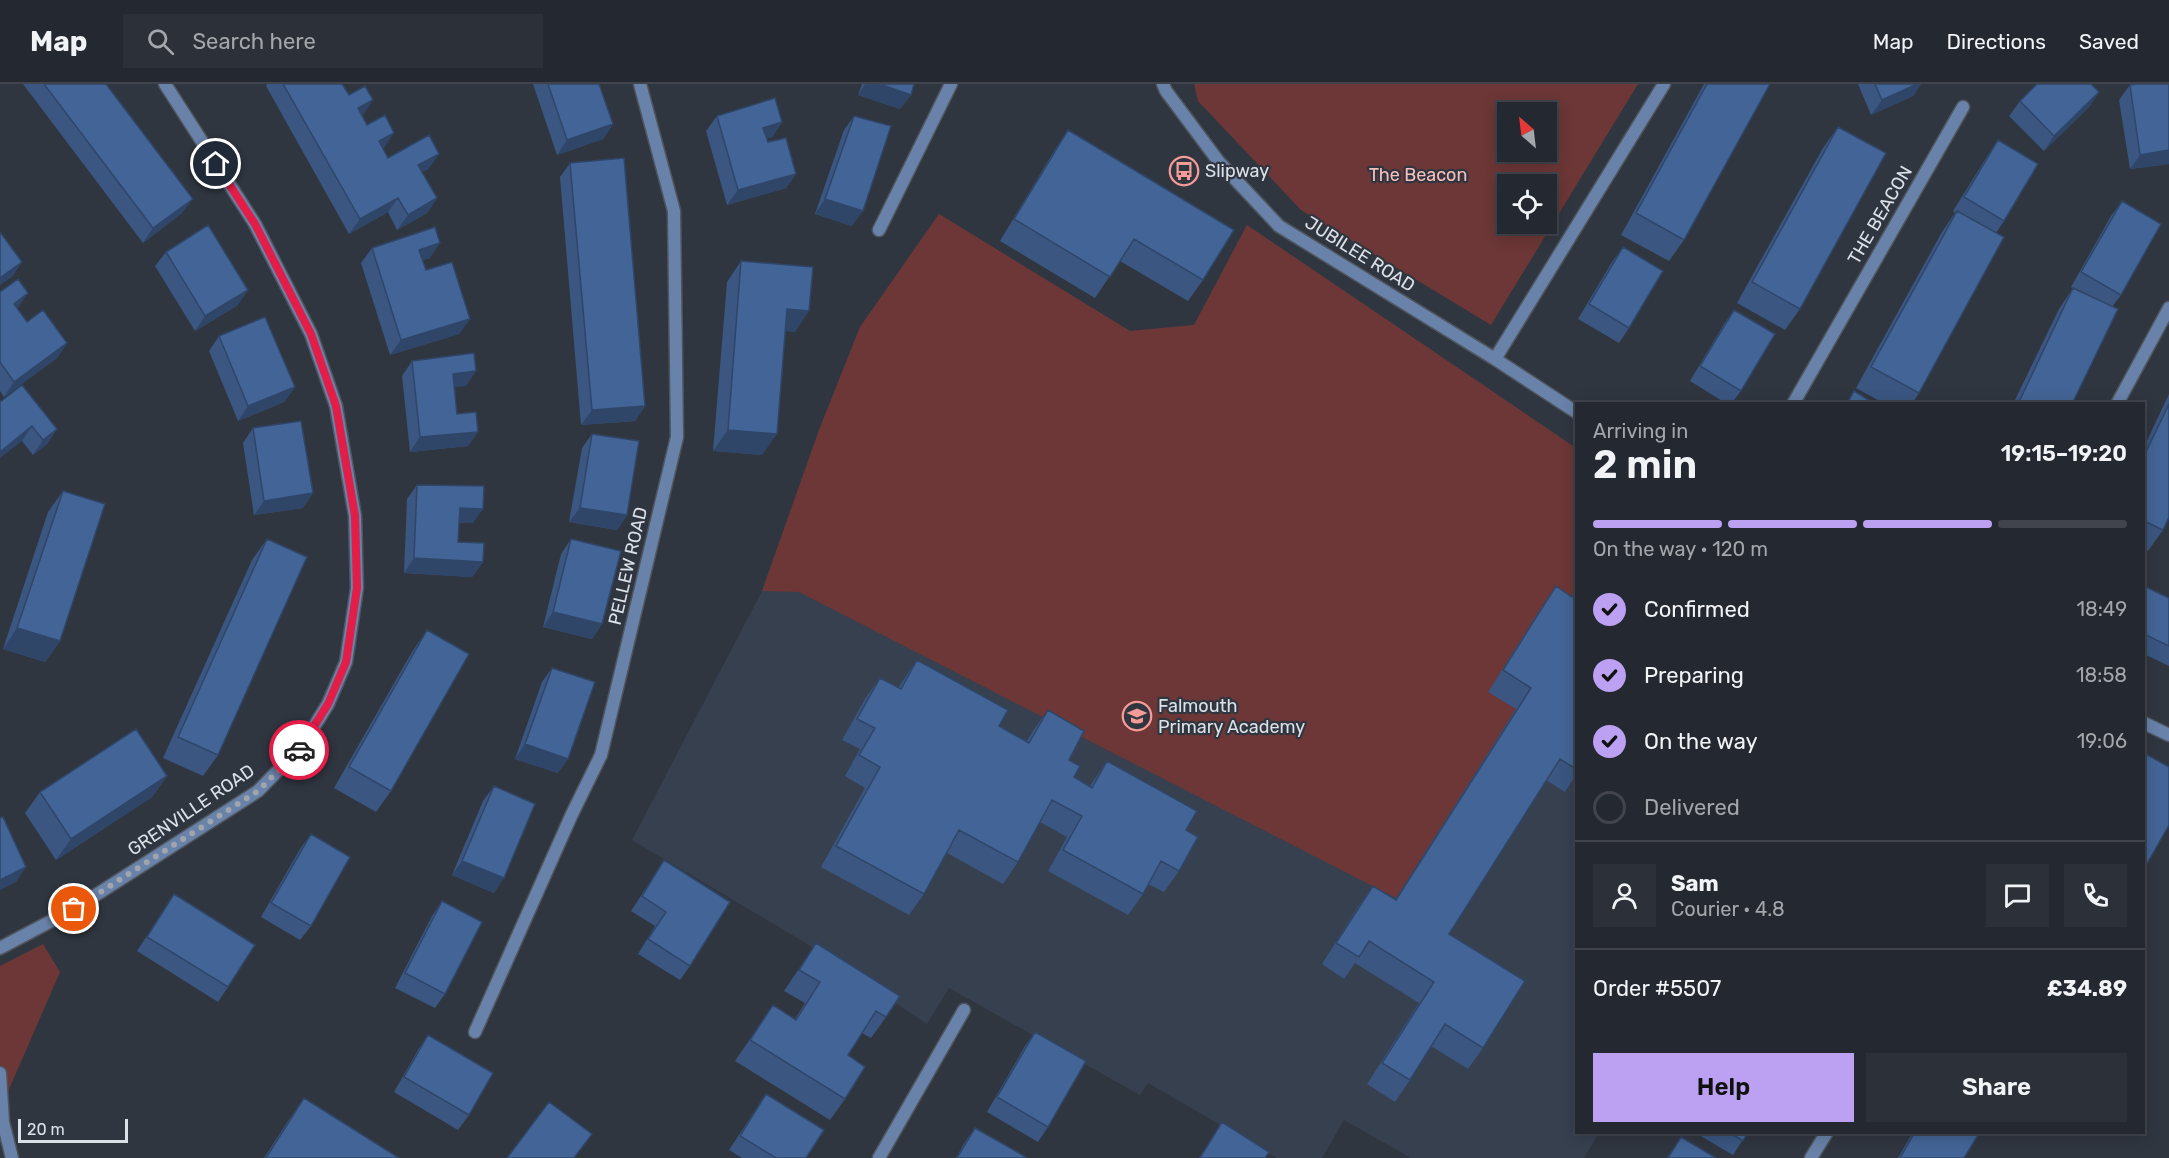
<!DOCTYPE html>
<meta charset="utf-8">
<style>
body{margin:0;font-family:Rubik,sans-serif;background:#2c3038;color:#f1f3f6;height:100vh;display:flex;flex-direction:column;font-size:22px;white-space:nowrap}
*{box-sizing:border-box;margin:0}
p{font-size:20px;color:#a3a6ab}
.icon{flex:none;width:33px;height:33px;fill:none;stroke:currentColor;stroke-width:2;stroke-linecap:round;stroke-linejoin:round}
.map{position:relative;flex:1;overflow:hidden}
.panel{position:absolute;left:1575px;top:318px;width:570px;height:732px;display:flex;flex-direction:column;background:#242830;border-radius:0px;box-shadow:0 3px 15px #0003,0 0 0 2px #41444c}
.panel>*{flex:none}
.needle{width:39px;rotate:332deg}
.controls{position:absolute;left:1497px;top:18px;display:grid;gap:12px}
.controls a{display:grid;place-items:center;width:60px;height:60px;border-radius:0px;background:#242830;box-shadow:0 3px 15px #0003,0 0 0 2px #41444c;font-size:30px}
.scale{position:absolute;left:18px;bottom:15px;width:110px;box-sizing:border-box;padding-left:6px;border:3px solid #dce0e7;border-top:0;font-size:16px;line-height:21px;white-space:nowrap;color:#dce0e7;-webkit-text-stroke:4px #303640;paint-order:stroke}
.pin{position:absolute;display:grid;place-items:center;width:51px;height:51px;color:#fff;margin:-26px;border:3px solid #fff;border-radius:50%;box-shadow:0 2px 6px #0007}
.courier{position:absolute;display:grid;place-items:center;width:60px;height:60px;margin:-30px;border:4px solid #e11d48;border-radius:50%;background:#fff;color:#222;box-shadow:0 2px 8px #0007}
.head em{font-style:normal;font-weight:600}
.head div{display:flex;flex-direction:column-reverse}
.head{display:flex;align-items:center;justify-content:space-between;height:102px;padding:0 18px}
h1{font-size:39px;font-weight:600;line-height:45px}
.bar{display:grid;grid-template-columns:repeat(4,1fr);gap:9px 6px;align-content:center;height:72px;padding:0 18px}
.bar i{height:8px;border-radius:4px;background:#41444c}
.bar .on{background:#bca0f2}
.bar p{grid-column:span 4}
.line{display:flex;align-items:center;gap:15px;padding:0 18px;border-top:2px solid #41444c}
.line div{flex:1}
.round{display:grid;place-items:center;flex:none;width:63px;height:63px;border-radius:0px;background:#2c3038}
ol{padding:0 18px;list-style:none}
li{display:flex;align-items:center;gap:18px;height:66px}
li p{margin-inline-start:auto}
li .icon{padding:6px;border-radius:50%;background:#bca0f2;color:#111;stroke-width:4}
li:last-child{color:#a3a6ab}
li i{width:33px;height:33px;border:3px solid #41444c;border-radius:50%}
.cta{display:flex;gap:12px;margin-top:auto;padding:12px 18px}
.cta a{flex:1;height:69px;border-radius:0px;background:#bca0f2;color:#111;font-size:24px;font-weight:600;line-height:69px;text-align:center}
.cta a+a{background:#2c3038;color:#f1f3f6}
header{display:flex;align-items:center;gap:36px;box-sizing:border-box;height:84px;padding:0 30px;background:#242830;border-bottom:2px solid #41444c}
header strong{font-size:28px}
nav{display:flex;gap:33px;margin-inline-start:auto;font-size:21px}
.search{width:420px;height:54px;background:#2c3038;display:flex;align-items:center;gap:15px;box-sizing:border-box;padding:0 21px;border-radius:0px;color:#a3a6ab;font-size:22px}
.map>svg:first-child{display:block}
.built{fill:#37404f}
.green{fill:#6c3736;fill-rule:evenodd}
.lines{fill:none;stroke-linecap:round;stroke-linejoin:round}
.service-casing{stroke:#4f555e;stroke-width:15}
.minor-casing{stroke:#4f555e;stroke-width:15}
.service{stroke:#6882a9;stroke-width:12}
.minor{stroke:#6882a9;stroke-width:12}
.wall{fill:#3a5681}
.shaded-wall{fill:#2f4669}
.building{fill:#436496;stroke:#2f4669;stroke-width:1.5}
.done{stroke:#a0a4ad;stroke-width:6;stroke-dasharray:0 10.8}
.route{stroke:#e11d48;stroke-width:8}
.labels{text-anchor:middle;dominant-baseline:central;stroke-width:4.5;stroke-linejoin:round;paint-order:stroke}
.poi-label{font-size:18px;fill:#dce0e7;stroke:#303640;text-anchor:start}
.park-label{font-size:18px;fill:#fcbebb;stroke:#303640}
.street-label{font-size:18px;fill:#dce0e7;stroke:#303640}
</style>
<header>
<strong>Map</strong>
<div class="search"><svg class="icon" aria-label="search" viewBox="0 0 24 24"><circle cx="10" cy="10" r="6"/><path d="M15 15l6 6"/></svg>Search here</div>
<nav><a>Map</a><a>Directions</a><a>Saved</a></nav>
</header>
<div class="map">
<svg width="2169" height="1074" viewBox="0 0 2169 1074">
<rect width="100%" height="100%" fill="#303640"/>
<!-- built -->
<path class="built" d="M939,130L1130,247L1194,241L1247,141L1576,364V1048L1599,1049L1584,1074H1411L1344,1036L1322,1074H1277L1148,999L1140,1011L949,904L927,940L804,858L632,756L762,507L819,346L860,243Z"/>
<!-- green -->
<path class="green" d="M1194,0H1638L1491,241L1301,126L1198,17ZM1546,28V68H1508V28ZM1508,100H1546V140H1508Z
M939,130L1130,247L1194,241L1247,141L1576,364V504L1558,534L1541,524L1489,607L1516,625L1396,814L799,508L762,507L819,346L860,243Z
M43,860L60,888L0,1026V882Z"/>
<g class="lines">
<!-- service casing -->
<g class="service-casing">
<path id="service" d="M0,989L3,1038L12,1074"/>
</g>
<!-- minor casing -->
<g class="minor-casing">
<path id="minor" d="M1163,0L1166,7L1219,78L1279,142L1495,275L1576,328
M879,146L951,0
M1495,275L1664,0
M1793,320L1963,23
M2117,320L2169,224
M2144,639L2169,651
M0,864L74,825L258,707L302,662L328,620L346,578L357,504L355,432L336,322L311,250L255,140L165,0
M475,948L572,730L601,671L677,353L674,127L640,0
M879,1074L964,926
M1811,1074L1827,1048"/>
</g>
<!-- service -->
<use href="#service" class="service"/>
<!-- minor -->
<use href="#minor" class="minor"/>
</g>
<!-- wall -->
<path class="wall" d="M23,0H106L182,129L143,159Z
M267,0H342L349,11L363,31H362L367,41L384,64H383L388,74L439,70L428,85L422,88L437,114L427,129L397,146L388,128L349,150L266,2Z
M533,0H599L613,40L603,55L557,71Z
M862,0H914L911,11L900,25L858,11Z
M1704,0H1770L1684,156L1669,177L1621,151Z
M1858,0H1921L1913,12L1871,31Z
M2169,0V80L2130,85L2119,16L2130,1Z
M2099,8L2089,23L2044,67L2009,32L2020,17Z
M717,32L782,38L772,53L767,54L768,58L796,90L786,104L727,121L706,47Z
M854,32L852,142L815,130L844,46Z
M1838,43L1800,225L1785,246L1737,219L1823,64Z
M1068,46L1203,196L1188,217L1120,177L1095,214L1000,157L1054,67Z
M1998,56L2004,137L1996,149L1919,309L1912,320H1885L1856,304L1942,148L1955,129L1953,127L1988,71Z
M570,79L645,322L635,337L581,341L560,93Z
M2122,117L2121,211L2112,223L2072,320H2013L2059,225L2073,204L2071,203L2111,132Z
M1623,163L1629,244L1619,259L1578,235L1612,178Z
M372,164L430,174L422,176L426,186L470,235L459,250L390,271L361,179Z
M166,168L238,221L195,247L155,182Z
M741,177L795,248L786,247L762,371L713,367L727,198Z
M0,208L17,224L27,238L67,259L57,274L4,313L0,307Z
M1734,226L1741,307L1731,320H1727L1690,297L1724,240Z
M219,252L295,303L284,318L238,337L209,267Z
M412,277L466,302L454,303L457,330L478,348L468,362L410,368L402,292Z
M22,301L57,345L47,360L33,371L22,357Z
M2169,310V433L2163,446L2148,467L2144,465V363Z
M253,344L303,424L254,431L243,359Z
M592,350L627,431L617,446L569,438L582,364Z
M417,401L473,439H459L458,458L483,478L472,493L404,489L407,415Z
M63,407L60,557L45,578L3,565L48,428Z
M267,455L218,671L203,692L163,674L252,476Z
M571,455L602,540L592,555L543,543L561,470Z
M1556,502L1571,512L1576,504V691L1565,708L1546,696L1449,850L1483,964L1468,985L1431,962L1410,996L1395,1018L1367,1000L1419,919L1355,879L1344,895L1322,880L1358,823L1373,802L1395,816L1516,625L1488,608L1541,524Z
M2144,502L2169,514V582L2144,570Z
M427,546L391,707L376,728L334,704L412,568Z
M917,576L999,642L1027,657L1033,647L1048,626L1069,676L1074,693L1090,702L1107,677L1186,746L1179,787L1164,808L1148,800L1143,810L1128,831L1048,787L1067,753L1040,738L1018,778L1003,800L947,769L924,810L909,831L821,783L865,704L845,692L860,665L842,656L865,615L880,594L898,604Z
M552,584L558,689L515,675L542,598Z
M167,692L152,713L56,776L25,729L40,708Z
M494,702V809L452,791L483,717Z
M311,750V842L300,856L261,833L300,765Z
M664,776L690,882L680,896L638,870L655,842L631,827Z
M174,810L228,903L218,918L137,867Z
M442,817L445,910L435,924L395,904L432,832Z
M816,859L886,933L871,954L862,949L848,971L845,1015L830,1036L735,977L773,921L795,935L805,919L784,907Z
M1035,948L1048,1043L1038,1058L987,1028L1025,962Z
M428,951L469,1031L458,1046L394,1008L418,966Z
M766,1010L806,1074H742L729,1066Z
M304,1014L399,1074H264L286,1040Z
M1222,1038L1265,1074H1199Z
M975,1044L1026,1074H956L965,1058Z
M1694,1048H1748L1733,1071Z
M1913,1048H1980L1964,1074H1898Z
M1681,1053L1716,1074H1667Z"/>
<!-- shaded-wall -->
<path class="shaded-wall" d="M865,0H880L911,11L900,25L858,11Z
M1917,0H1921L1913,12L1871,31L1882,16Z
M2099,8L2089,23L2044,67L2054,52Z
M373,16L363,31L348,39L358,24Z
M782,38L772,53L753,58L763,44Z
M613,40L603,55L557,71L567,56Z
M394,49L384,64L368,72L379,57Z
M2169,66V80L2130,85L2140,71Z
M439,70L428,85L408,96L418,81Z
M796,90L786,104L727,121L738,106Z
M398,114L388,128L349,150L360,135Z
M437,114L427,129L397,146L408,131Z
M193,115L182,129L143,159L153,144Z
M825,115L863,127L852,142L815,130Z
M440,159L430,174L409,181L419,166Z
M22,178L12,193L0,201V194Z
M248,206L238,221L195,247L205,232Z
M28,209L18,224L3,234L14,220Z
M787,225L809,227L795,248L773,246Z
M470,235L459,250L390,271L401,256Z
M67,259L57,274L4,313L14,298Z
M476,287L466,302L442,305L453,290Z
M295,303L284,318L238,337L248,322Z
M645,322L635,337L581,341L592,326Z
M32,342L22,357L0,374V368Z
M57,345L47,360L33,371L43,356Z
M728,346L777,350L762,371L713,367Z
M478,348L468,362L410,368L420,353Z
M313,409L303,424L254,431L264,417Z
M460,424L483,425L473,439H450Z
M580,424L627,431L617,446L569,438Z
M414,474L483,478L472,493L404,489Z
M553,528L602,540L592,555L543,543Z
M17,544L60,557L45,578L3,565Z
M525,660L568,675L558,689L515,675Z
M167,692L152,713L56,776L71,755Z
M462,777L504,794L494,809L452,791Z
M26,783L16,798L0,806V796Z"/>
<!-- building -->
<path class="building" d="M44,0H106L193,115L153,144Z
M283,0H342L349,11L365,2L373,16L358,24L367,41L385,31L394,49L379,57L388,74L429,51L439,70L418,81L437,114L408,131L398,114L360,135Z
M548,0H599L613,40L567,56Z
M880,0H914L911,11Z
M1707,0H1770L1684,156L1636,129Z
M1875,0H1917L1882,16Z
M2037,0H2091L2099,8L2054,52L2020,17Z
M2137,0H2169V66L2140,71L2130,1Z
M775,14L782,38L763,44L768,58L786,54L796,90L738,106L717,32Z
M854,32L891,42L863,127L825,115Z
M1838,43L1886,69L1800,225L1752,198Z
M1068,46L1234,146L1203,196L1134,155L1110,193L1014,135Z
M1998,56L2038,80L2004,137L1964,113Z
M624,74L645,322L592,326L570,79Z
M2122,117L2161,140L2121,211L2081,188Z
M1957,127L2004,153L1919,309L1871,283Z
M208,141L248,206L205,232L166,168Z
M435,143L440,159L419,166L426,186L452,178L470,235L401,256L372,164Z
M0,148L22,178L0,194Z
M1623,163L1663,187L1629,244L1589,220Z
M741,177L813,183L809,227L787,225L777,350L728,346Z
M18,195L28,209L14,220L27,238L43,226L67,259L14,298L0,278V208Z
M2073,204L2118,225L2072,320H2018Z
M1734,226L1775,250L1741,307L1700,282Z
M265,233L295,303L248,322L219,252Z
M474,269L476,287L453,290L457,330L476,328L478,348L420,353L412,277Z
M22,301L57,345L43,356L32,342L0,368V318Z
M1854,307L1875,320H1847Z
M2169,320V433L2163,446L2144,437V372Z
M301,337L313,409L264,417L253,344Z
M592,350L639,357L627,431L580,424Z
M417,401L484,402L483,425L460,424L458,458L484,459L483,478L414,474Z
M63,407L105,420L60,557L17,544Z
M267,455L307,473L218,671L178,653Z
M571,455L621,467L602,540L553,528Z
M1556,502L1572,513L1576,507V685L1560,675L1449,850L1525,897L1483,964L1445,940L1410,996L1382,979L1434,898L1369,857L1359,873L1336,859L1373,802L1396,816L1531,604L1503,586Z
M2144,502L2169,514V562L2144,550Z
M427,546L469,570L391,707L349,683Z
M917,576L1008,626L999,642L1029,659L1048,626L1084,647L1069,676L1080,682L1074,693L1092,704L1107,677L1197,727L1186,746L1198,753L1179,787L1161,777L1143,810L1063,766L1082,732L1052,716L1018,778L959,746L924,810L836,762L880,683L859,671L875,644L857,635L880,594L901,605Z
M552,584L595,598L568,675L525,660Z
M136,645L167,692L71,755L40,708Z
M2144,669L2169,683V741L2144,785Z
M494,702L535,720L504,794L462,777Z
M3,733L26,783L0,796V734Z
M311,750L350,773L311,842L271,819Z
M664,776L730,818L690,882L648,855L666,828L642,812Z
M174,810L255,861L228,903L147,853Z
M442,817L482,838L445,910L405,889Z
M816,859L900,912L886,933L876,927L848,971L865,983L845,1015L750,956L773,921L796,936L820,898L799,886Z
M1035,948L1086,977L1048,1043L997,1013Z
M428,951L493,989L469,1031L404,993Z
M766,1010L824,1046L806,1074H776L740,1052Z
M304,1014L399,1074H266Z
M549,1018L592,1050L574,1074H507Z
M1222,1038L1269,1068L1265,1074H1200Z
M975,1044L1026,1073V1074H957Z
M1729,1048H1748L1743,1057Z
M1915,1048H1980L1964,1074H1900Z
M1681,1053L1716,1074H1668Z"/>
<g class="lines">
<!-- done -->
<path class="done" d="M74,825L258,707L299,666"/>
<!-- route -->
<path class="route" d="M216,80L255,140L311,250L336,322L355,432L357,504L346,578L328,620L299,666"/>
</g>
<!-- icons -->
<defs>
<g id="bus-ring" transform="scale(1.5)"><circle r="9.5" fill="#303640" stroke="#f59b98" stroke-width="1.5"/><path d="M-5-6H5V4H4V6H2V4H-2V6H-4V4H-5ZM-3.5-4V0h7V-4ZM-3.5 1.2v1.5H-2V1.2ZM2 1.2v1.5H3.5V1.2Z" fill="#f59b98"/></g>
<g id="school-ring" transform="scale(1.5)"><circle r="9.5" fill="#303640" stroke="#f59b98" stroke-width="1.5"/><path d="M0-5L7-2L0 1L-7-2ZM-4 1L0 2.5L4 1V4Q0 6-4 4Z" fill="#f59b98"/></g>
</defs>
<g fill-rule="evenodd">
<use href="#bus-ring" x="1184" y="87"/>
<use href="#school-ring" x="1137" y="632"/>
</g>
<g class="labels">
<!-- poi labels -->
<g class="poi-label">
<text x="1205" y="87">Slipway</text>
<text x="1158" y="622">Falmouth<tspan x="1158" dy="21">Primary Academy</tspan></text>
</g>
<!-- park labels -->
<g class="park-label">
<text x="1418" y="91">The Beacon</text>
</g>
<!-- street labels -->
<g class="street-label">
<text transform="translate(1880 131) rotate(-60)">THE BEACON</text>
<text transform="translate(1360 170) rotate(32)">JUBILEE ROAD</text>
<text transform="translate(628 482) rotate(-77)">PELLEW ROAD</text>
<text transform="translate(191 726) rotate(-34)">GRENVILLE ROAD</text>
</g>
</g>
</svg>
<div class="controls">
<a><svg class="needle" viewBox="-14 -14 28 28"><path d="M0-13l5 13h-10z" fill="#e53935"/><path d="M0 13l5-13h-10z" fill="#a3a6ab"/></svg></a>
<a><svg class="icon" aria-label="locate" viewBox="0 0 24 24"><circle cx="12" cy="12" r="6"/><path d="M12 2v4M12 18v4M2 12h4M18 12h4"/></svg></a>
</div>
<div class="scale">20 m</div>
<div class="pin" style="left:74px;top:825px;background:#ea580c"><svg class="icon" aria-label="bag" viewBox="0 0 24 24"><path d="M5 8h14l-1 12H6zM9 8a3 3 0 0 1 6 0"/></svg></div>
<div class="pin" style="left:216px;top:80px;background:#1f2937"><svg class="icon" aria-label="home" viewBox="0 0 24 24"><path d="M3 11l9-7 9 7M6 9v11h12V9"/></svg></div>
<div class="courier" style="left:299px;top:666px"><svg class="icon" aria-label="car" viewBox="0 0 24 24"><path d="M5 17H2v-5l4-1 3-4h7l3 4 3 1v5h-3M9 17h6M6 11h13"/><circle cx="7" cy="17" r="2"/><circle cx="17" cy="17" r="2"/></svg></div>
<section class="panel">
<div class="head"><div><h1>2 min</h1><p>Arriving in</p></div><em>19:15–19:20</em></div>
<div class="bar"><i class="on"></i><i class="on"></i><i class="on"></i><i></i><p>On the way · 120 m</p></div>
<ol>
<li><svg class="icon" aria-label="check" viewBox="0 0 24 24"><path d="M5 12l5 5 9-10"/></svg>Confirmed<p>18:49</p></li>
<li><svg class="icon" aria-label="check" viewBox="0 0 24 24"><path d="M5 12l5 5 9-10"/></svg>Preparing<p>18:58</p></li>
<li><svg class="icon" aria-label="check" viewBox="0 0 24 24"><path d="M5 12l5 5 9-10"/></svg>On the way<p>19:06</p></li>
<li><i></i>Delivered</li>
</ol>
<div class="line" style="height:108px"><a class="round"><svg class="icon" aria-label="person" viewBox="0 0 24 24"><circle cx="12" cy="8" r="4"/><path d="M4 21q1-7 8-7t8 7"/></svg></a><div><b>Sam</b><p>Courier · 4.8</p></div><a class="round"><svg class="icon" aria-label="chat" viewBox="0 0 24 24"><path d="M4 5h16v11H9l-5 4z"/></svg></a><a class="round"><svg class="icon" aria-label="phone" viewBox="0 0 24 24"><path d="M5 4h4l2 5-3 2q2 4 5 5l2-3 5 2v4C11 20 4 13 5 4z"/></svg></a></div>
<div class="line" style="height:78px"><div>Order #5507</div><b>£34.89</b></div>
<div class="cta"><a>Help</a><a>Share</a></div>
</section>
</div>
